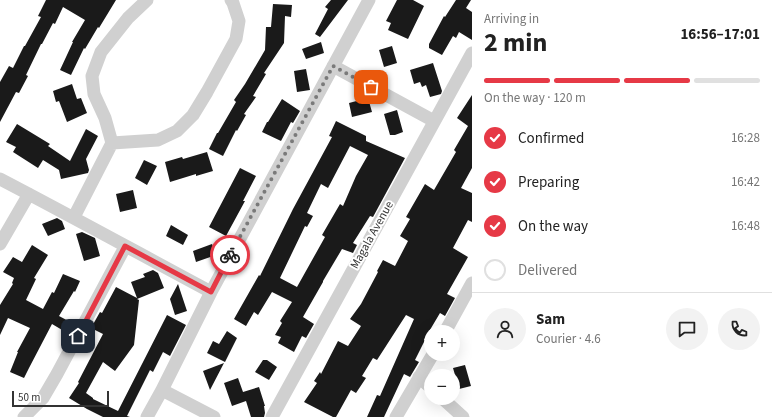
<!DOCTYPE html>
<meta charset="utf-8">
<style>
body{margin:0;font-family:"Source Sans 3",sans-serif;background:#f2f2f2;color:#222;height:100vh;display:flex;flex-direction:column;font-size:15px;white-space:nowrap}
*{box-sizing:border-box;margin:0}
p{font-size:13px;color:#767676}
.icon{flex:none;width:22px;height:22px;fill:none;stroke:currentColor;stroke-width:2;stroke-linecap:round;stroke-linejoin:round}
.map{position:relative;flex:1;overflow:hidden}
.side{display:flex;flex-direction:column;background:#fff;width:300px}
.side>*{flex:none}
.tools{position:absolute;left:424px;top:325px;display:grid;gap:8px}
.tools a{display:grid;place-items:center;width:36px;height:36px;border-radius:50%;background:#fff;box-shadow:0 4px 16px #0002;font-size:20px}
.scale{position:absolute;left:12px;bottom:10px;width:97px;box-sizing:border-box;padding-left:4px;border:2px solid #333;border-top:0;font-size:11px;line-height:14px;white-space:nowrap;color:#333;-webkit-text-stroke:3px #fff;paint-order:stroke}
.pin{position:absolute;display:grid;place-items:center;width:34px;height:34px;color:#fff;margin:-17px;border-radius:8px;box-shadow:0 2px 6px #0006}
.courier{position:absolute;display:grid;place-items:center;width:40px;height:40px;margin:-20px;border:3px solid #e63946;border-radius:50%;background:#fff;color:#222;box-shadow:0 1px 5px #0007}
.head em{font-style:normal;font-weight:700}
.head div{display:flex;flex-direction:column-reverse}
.head{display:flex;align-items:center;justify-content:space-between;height:68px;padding:0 12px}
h1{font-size:26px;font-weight:700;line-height:30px}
.bar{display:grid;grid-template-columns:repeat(4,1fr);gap:6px 4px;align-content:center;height:48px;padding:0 12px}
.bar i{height:5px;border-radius:3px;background:#e0e0e0}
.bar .active{background:#e63946}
.bar p{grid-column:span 4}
.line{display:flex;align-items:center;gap:10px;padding:0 12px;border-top:1px solid #e0e0e0}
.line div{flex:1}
.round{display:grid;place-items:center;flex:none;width:42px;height:42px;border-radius:21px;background:#f2f2f2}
ol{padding:0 12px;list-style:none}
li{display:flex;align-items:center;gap:12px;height:44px}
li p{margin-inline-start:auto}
li .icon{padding:4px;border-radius:50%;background:#e63946;color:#fff;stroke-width:4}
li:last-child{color:#767676}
li i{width:22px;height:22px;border:2px solid #e0e0e0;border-radius:50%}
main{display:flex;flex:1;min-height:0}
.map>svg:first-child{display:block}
.building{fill:#1a1a1a;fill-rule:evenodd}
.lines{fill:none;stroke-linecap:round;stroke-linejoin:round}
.street{stroke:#d0d0d0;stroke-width:13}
.done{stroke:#7a7a7a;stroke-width:4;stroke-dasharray:0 7.2}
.route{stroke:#e63946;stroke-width:5}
.labels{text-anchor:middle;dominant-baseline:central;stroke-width:4;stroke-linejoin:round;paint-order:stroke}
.street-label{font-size:12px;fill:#333;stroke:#fff}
</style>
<main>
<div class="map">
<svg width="472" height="417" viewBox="0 0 472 417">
<rect width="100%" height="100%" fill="#fff"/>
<!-- building -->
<path class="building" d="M46,0H116L99,28L98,27L85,49L84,48L71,75L60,70L73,42H72L85,20L63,7L55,24L53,23L42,44H41L26,75L28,76L19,93L16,92L0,122V82L9,66L13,68L24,46H25L41,17L38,16Z
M331,0H348L320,37L315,34L328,9L325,7Z
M397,0H413L424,6L408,39L388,30L391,23L386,21Z
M456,0H471L466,8L472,12V40L459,32L456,38L453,36L442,55L429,48V44L444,16L445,17Z
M273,4L292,5L291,17L285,16L284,43L264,73L266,74L253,96L256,97L244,114L246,115L237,131L236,130L223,156L209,149L217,133H218L236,102L234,100L245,84L265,50L266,27H271Z
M321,42L324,53L306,59L302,49Z
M392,46L397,63L384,67L379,50Z
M433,63L442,91L441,94L430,97L426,85L422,87L420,82L414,84L410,70Z
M306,69L310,90L297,92L294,71Z
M72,84L77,99L81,98L87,113L67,122L59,101L56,102L53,91Z
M472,95V168L461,188L472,193V222L468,220L453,248L468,257L447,294L455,298L445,316L440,313L424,340H425L415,360L419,362L410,377L404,374L384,417H367L377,395L380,396L414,319L406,315L377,360L373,358L362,376L366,378L356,393L351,390L336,417H333L304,402L317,383L314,381L320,372L321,374L338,341L348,346L361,326L350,319L361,304L378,272L377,271L383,260L395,266L408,241L400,236L410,219L406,217L425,184L434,190L456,152L454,150L468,126L457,118Z
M368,98L372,112L352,117L349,103Z
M282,99L300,111L293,123L291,122L281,141L262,132L267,122H268Z
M397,110L403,132L395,135H390L384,114Z
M336,121L366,136V141L405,158L373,217L370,216L353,243L357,245L353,253L342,249L323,281V282L303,317L314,324L306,338L302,336L294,352L278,343L281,337L275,335L282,323L280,321L292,302L272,292L258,315L254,312L246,326L234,319L259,275L260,276L293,209L332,137L329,136ZM350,146L368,155L356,176L343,206L340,204L322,235L325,237L297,287L280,278L305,226L307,227L313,216L307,213L321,184L328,188Z
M17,124L50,144L48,146L70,161L86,129L98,136L86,159L89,170L88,173L61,179L59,170L43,160L38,168L13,152L16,147L6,142Z
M207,152L213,171L196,176V174L170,182L165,162L182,157L183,159Z
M144,160L157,166L147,185L135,178Z
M240,168L256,176L243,201H245L226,236L209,227Z
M133,190L137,208L120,212L116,194Z
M57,218L62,221L65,229L48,236L42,224Z
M171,225L188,235L183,245L166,236Z
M82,232L95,238L100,256L84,261L76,234Z
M212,244L216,255L196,262L193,251Z
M32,245L48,255L34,278L36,279L26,300L43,309L52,292L54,293L63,274L80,281L75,292L74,291L59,316L74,324L69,334L52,324L29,368L24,378L10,372L18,352H17L30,328L8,318L0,335V305L13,284L12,283L14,278L3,272L13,257L22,262Z
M153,270L158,273L164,288L137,299L139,300L134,345L115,371L103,362L86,393L93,398V399L118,411L167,315L186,325L170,356L163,352L153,372L150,370L127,416L130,417H103L87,409L69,398L79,383L78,382L103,334L91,328L100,312L102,313L116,287L137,298L131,282L145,277L143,274Z
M178,284L187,311L175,315L170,299Z
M227,331L237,338L225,362L207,353L213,341L219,344Z
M263,360H267L277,367L269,380L255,372Z
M224,363L210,390L203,371Z
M465,365L471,386L459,389L453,368Z
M238,378L243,392L259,387L265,406H264L265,413L264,417H251L246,401L232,406L224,383Z"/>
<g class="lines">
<!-- street -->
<path class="street" d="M333,66L434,121
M112,143L158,140L177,131L193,115L207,92L236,39L239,21L233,3L231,0
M0,179C71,216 140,254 211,292
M74,217L112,143L105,118L94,94L92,76L101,52L128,18L147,0
M0,244L29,194
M445,332L472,283
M419,377L431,388
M162,390L214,417
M442,398L463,417
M24,417L43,398L57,374L125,247
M147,417L162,390L211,292L369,0
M272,417L472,53
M396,417L433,354"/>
</g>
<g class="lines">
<!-- done -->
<path class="done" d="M230,255L333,66L371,87"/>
<!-- route -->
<path class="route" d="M78,336L125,246L211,292L230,255"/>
</g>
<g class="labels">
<!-- street labels -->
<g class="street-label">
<text transform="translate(372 235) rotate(-61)">Magala Avenue</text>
</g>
</g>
</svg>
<div class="tools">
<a>+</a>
<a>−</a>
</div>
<div class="scale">50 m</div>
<div class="pin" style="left:371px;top:87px;background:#ea580c"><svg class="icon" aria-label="bag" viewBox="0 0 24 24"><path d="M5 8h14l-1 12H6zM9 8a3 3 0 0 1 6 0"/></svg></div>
<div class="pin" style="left:78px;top:336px;background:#1f2937"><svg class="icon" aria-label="home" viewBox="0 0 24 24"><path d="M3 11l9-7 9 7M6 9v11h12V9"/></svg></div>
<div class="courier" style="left:230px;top:255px"><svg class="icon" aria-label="bike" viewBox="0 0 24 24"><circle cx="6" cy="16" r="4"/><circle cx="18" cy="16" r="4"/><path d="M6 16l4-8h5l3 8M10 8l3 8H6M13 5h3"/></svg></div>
</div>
<section class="side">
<div class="head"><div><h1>2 min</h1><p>Arriving in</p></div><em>16:56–17:01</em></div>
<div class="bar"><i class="active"></i><i class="active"></i><i class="active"></i><i></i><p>On the way · 120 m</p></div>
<ol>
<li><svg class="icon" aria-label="check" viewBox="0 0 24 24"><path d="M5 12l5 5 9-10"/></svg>Confirmed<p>16:28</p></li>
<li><svg class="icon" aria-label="check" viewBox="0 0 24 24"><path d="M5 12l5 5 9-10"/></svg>Preparing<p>16:42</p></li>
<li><svg class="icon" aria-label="check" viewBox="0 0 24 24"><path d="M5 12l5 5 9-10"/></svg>On the way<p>16:48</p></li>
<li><i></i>Delivered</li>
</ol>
<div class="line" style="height:72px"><a class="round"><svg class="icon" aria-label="person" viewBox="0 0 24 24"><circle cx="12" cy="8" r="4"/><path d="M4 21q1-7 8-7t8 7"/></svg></a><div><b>Sam</b><p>Courier · 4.6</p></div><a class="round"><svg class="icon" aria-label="chat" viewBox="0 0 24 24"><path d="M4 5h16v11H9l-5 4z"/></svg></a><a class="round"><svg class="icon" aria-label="phone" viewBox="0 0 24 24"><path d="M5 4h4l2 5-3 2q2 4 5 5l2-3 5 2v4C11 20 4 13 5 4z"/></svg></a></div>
</section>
</main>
